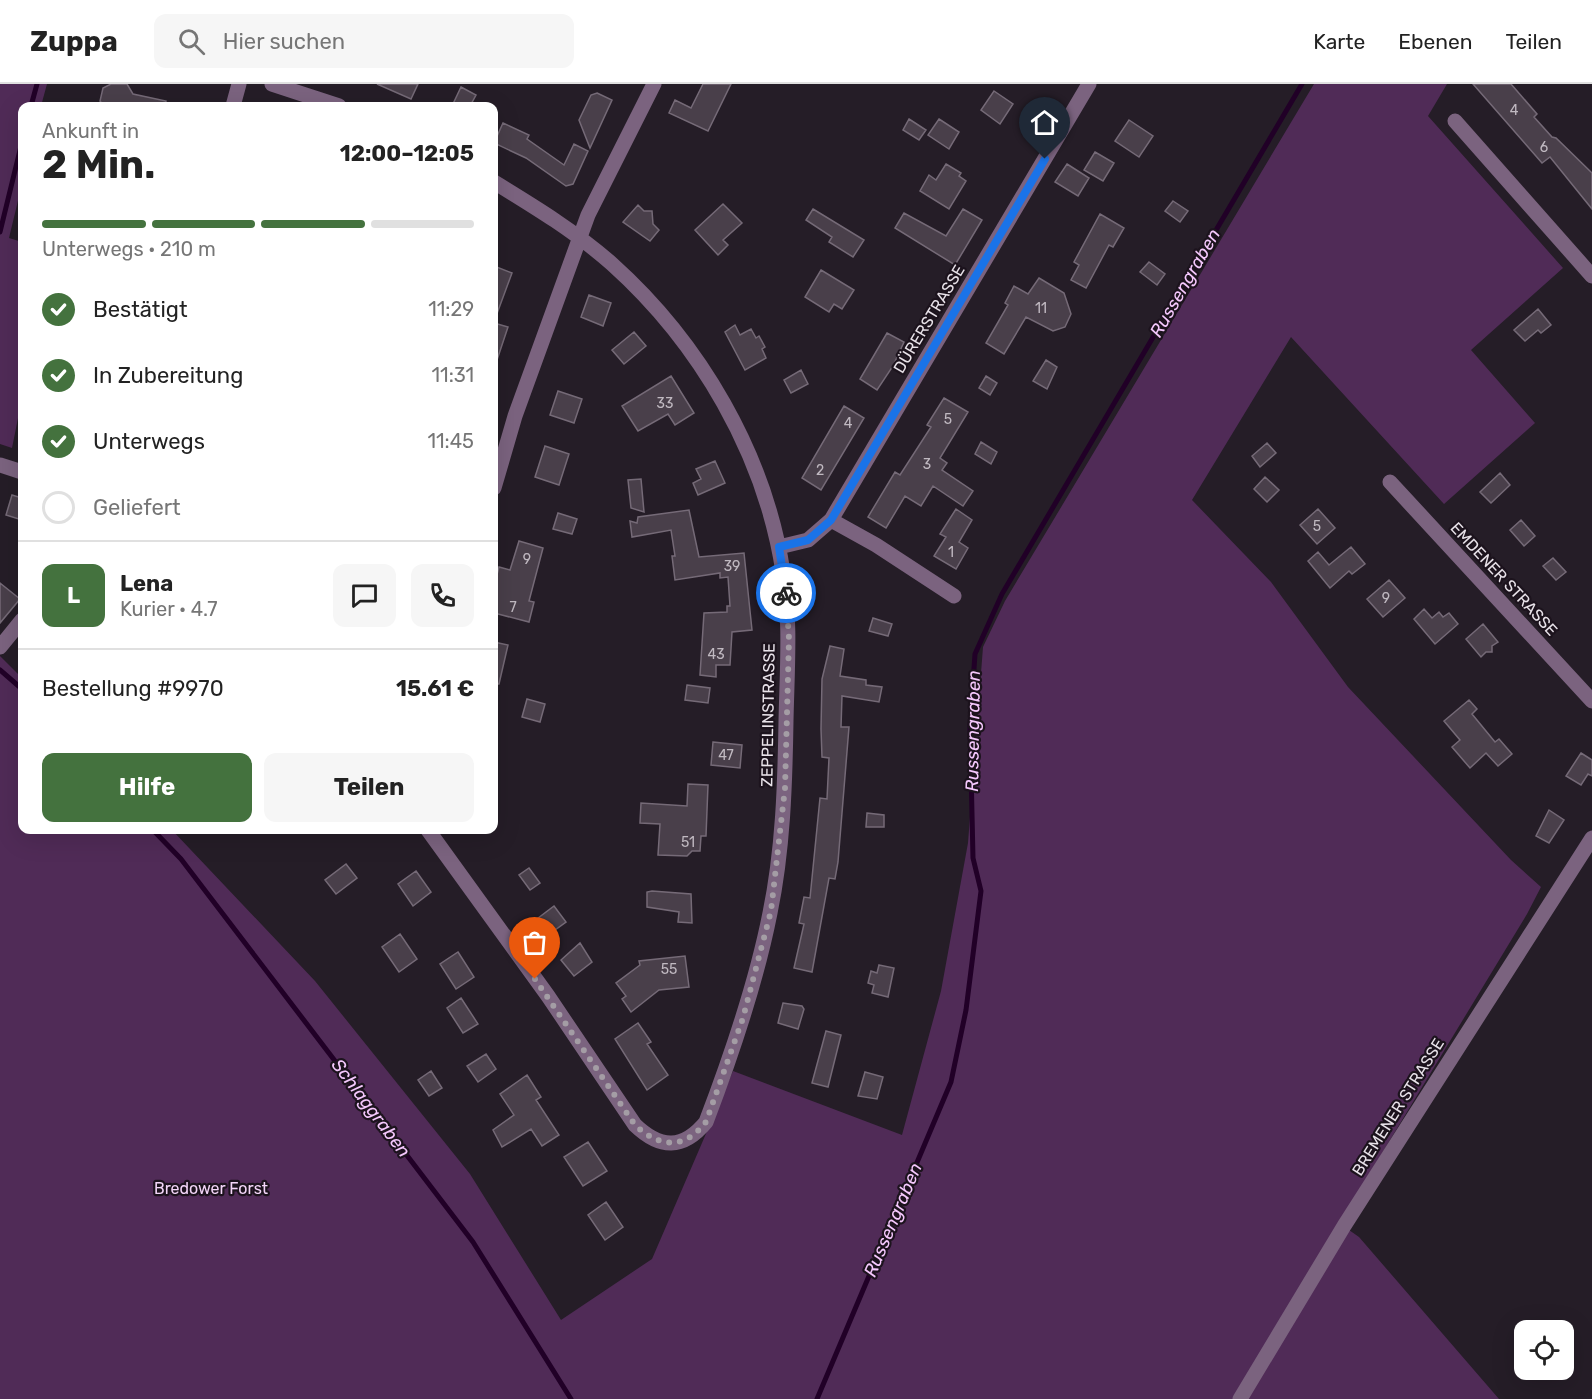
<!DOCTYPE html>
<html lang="de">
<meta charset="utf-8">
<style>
body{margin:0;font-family:Rubik,sans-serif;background:#f6f6f6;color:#222;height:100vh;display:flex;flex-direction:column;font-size:22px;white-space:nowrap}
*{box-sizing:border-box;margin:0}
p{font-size:20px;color:#767676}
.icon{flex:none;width:33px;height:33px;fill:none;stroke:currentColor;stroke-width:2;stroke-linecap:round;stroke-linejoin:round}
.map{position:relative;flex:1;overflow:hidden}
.side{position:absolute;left:18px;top:18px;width:480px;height:732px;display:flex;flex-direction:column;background:#fff;border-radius:12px;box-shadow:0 6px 24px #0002}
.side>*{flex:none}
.controls{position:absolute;left:1514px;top:1236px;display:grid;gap:12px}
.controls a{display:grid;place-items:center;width:60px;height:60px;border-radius:12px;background:#fff;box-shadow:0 6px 24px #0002;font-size:30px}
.pin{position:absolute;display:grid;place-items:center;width:51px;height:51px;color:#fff;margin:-62px -26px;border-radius:50% 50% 50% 0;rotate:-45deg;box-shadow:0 0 6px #0007}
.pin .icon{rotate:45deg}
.courier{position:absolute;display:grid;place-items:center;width:60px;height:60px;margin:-30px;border:4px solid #1a73e8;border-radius:50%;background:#fff;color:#222;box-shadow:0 2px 8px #0007}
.head em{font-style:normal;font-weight:700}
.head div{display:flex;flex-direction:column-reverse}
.head{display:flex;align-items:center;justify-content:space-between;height:102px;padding:0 24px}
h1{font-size:39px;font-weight:700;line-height:45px}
.bar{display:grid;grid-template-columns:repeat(4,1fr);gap:9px 6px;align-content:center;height:72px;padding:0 24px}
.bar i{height:8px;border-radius:4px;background:#e0e0e0}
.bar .current{background:#44723e}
.bar p{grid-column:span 4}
.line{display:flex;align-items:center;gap:15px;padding:0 24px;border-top:2px solid #e0e0e0}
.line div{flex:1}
.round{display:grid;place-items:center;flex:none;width:63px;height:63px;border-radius:12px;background:#f6f6f6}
ol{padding:0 24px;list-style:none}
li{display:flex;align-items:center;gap:18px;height:66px}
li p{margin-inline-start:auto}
li .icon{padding:6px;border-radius:50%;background:#44723e;color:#fff;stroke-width:4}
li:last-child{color:#767676}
li i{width:33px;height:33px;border:3px solid #e0e0e0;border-radius:50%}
.action{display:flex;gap:12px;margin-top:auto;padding:12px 24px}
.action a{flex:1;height:69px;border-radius:12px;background:#44723e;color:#fff;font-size:24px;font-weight:700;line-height:69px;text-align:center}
.action a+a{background:#f6f6f6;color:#222}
header{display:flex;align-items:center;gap:36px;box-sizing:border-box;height:84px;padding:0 30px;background:#fff;border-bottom:2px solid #e0e0e0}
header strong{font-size:28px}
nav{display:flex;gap:33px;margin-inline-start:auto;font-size:21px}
.search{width:420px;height:54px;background:#f6f6f6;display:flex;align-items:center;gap:15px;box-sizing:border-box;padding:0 21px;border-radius:12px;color:#767676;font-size:22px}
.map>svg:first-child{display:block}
.green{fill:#502b57}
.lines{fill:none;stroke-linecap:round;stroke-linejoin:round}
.stream{stroke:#210027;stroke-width:5}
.building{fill:#493f4a;stroke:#756a77;stroke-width:1.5}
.minor{stroke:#7b637f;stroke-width:15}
.done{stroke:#a49da5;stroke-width:6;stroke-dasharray:0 10.8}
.route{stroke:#1a73e8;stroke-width:8}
.labels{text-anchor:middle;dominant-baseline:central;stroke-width:4.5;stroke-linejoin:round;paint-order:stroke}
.number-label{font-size:14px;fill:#c0b9c1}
.street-label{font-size:16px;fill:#e8e2e9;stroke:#1c131d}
.park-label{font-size:16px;fill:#f3d5f8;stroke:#1c131d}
.water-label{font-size:18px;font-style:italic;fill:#f5c8fd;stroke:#1c131d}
</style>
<header>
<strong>Zuppa</strong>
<div class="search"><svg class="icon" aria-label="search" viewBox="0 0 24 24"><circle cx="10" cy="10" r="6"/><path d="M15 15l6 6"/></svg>Hier suchen</div>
<nav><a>Karte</a><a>Ebenen</a><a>Teilen</a></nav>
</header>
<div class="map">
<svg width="1592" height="1315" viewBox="0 0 1592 1315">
<rect width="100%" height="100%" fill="#251d27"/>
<!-- green -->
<path class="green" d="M0,0H47L41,22H22V100L9,154L22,158V314L12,364L0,360Z
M1314,0H1447L1428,32L1563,184L1471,266L1535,339L1444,420L1291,253L1192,416L1271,498L1348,603L1511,776L1541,803L1527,830L1233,1315H0V572L22,594V746H172L315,897L470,1090L561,1236L652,1175L733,987L902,1051L941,907L968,759L983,563L1005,517Z
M1349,1146L1359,1153L1499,1315H1245Z"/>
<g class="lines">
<!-- stream -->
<path class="stream" d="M31,22L37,0
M0,148L22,58
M0,586L22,605
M153,746L181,775L473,1158L571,1315
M817,1315L951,998L966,926L981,807L973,774L970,642L975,570L1002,510L1302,0"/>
</g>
<!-- building -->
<path class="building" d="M111,0H127L133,10L166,17L165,22H104L100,17L103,4Z
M377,0H418L411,15Z
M703,0H731L708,47L669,29L675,16L691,24Z
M1473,0H1511L1537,30L1534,33L1552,53L1556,54L1592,89V125L1550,73L1542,79Z
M461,3L476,11L470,22H452Z
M994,7L1013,20L1000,40L981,26Z
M597,9L612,16L590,64L579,36L591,11Z
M909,35L926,46L919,56L903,46Z
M939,35L959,48L949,65L928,51Z
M1129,36L1153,52L1139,73L1115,57Z
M503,39L529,51L527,55L564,81L574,60L588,67L573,100L566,102L526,74L494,59Z
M1095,68L1114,79L1103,97L1084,86Z
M946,80L961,89L959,92L966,97L949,125L920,107L929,91L936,96Z
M1067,80L1089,94L1078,112L1055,98Z
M1173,117L1188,127L1180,138L1165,127Z
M723,120L742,139L723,156L728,161L718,171L695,146Z
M638,121L644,127H652L653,140L659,146L650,157L623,138Z
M813,125L864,156L853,173L829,158L832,153L806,136Z
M963,125L982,136L955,181L895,144L904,129L946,152Z
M1100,130L1124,144L1113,163L1109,161L1086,204L1071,196L1079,181L1074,178Z
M1149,178L1165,190L1157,201L1140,188Z
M494,182L512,189L495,235H494Z
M821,186L854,206L842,225L834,220L829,228L805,213Z
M1039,194L1064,209L1071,230L1065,243L1053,247L1026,233L1004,270L986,259L1008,221L1005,219L1014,202L1028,210Z
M589,211L611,219L603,242L581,233Z
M1538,225L1551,241L1541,249L1538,246L1525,257L1514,246Z
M494,239L508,243L496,279H494Z
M735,241L740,251L751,245L756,254L759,252L765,263L762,265L766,274L745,286L725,248Z
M634,248L646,262L624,280L612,266Z
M887,249L904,258L893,282L877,306L860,295Z
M1046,276L1057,283L1047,305L1033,297Z
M801,286L808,300L791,309L784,296Z
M671,292L694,329L675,341L668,330L638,347L622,322Z
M986,292L997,299L990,311L979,304Z
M558,307L582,315L574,339L550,331Z
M944,314L968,328L940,374L947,379L942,386L973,407L963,422L933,402L921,422L905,412L886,444L868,433L895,388L900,391L931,343L927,341Z
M844,322L864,334L821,406L802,394Z
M981,358L997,368L991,380L975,370Z
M1267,359L1276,369L1260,383L1252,372Z
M545,362L569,370L559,401L535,393Z
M715,377L725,399L698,411L693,399L701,395L696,385Z
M1500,389L1510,401L1491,419L1480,408Z
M1265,393L1279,406L1267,418L1254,405Z
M641,395L644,428L631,424L628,396Z
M12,411L22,414V436L6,431Z
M956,425L972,436L959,458L968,464L956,485L934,472L946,453L940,450Z
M1318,425L1335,444L1317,460L1300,441Z
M689,426L699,473L744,469L752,546L732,548L730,581H716V593L700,591L704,529L727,528V522H730L728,493L720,494V489L675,496L672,472H675L671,446L632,453L630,437L637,439L638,433Z
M558,429L577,435L572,450L553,445Z
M1521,436L1535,452L1524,462L1510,446Z
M519,457L543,464L529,517L534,518L529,538L494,529V502L499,483L510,486Z
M1351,463L1365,480L1352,490L1349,487L1330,504L1308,477L1318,468L1329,481Z
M1553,474L1566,488L1556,496L1543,482Z
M1389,496L1405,514L1383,533L1367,515Z
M0,499L20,515L0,539Z
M1424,525L1432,534L1439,528L1443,533L1449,529L1458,540L1435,560L1414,535Z
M873,534L892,540L888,552L869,547Z
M1483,540L1498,558L1492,562V568H1486L1481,573L1466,555Z
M494,558L508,561L499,600H494Z
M830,562L844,565L840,592L866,596V601L882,603L879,618L842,612L841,643H849L838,778L835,795L829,794L812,888L794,884L804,840L799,839L804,813L810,814L820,714L827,715L829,674L822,673L821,645L822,595Z
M687,601L710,604L708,619L685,616Z
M527,615L545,620L540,638L522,633Z
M1469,616L1477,625L1472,630L1495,658L1499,655L1512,670L1498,682L1486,669L1470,684L1452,663L1460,656L1444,637Z
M713,658L742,661L740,684L711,681Z
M1581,669L1592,676V692L1588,690L1581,701L1566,692Z
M688,700L708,701L706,752H701L700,767H692L687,772L658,771L660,740L640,739L641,719L687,722Z
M1549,726L1564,736L1549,759L1536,752Z
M867,729L884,731V743H866Z
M346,780L357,794L336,810L325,796Z
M529,784L540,799L530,806L519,791Z
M416,787L431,808L413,822L398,800Z
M652,807L691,810L692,839L678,838L679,828L647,823V808Z
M554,822L566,838L544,854L533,838Z
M400,850L417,875L399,888L382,863Z
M580,859L592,878L574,892L561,876Z
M458,868L474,893L456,905L440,880Z
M685,872L689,903L659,906L631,928L622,915L626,912L616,899L640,881L639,877Z
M879,881L894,884L888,913L872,909L874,901L868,899L871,887L877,889Z
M461,914L478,940L463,949L447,924Z
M783,919L802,922L804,925L798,945L778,939Z
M638,939L651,958L647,960L668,991L647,1006L615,955Z
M826,947L841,951L828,1003L812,999Z
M486,970L496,985L478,998L467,982Z
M431,987L442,1004L429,1012L418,996Z
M865,988L883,993L877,1015L858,1012Z
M527,991L541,1013L536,1016L559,1051L542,1062L531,1045L502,1063L493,1046L514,1031L500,1010Z
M588,1058L607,1087L583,1102L564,1073Z
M606,1118L623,1143L605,1156L588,1131Z"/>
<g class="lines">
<!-- minor -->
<path class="minor" d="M272,0L339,22
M233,22L239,0
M1455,37L1592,192
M0,381L22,388
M1390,398L1592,617
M494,404L515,332L588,131L654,0
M831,436L876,461L954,512
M779,463L808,456L831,436L1089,0
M0,563L22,536
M428,746L548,912L635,1041C660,1065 683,1066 706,1038C732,970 756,900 770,829C783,766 785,701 786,637C787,587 791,537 783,488C765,370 700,259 612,180C576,148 535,123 494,98
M1240,1315L1344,1142L1592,754"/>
</g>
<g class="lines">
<!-- done -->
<path class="done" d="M535,895L635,1041C660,1064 684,1066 706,1038L743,934L771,827L785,704L789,555L786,509"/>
<!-- route -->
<path class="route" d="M786,509L779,463L808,456L831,436L1045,75"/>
</g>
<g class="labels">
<!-- number labels -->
<g class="number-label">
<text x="1514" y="26">4</text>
<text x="1544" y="63">6</text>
<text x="1041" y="224">11</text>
<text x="665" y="319">33</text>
<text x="948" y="335">5</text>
<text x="848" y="339">4</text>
<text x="927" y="380">3</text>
<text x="820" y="386">2</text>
<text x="1317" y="442">5</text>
<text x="951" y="468">1</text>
<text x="527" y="475">9</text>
<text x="732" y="482">39</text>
<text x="1386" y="514">9</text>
<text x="513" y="523">7</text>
<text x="716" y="570">43</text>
<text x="726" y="671">47</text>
<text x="688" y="758">51</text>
<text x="669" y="885">55</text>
</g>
<!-- street labels -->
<g class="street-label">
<text transform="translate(929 235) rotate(-59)">DÜRERSTRASSE</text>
<text transform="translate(1504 495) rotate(47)">EMDENER STRASSE</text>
<text transform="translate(768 631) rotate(-89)">ZEPPELINSTRASSE</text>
<text transform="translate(1398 1023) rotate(-58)">BREMENER STRASSE</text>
</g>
<!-- park labels -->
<g class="park-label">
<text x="211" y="1104">Bredower Forst</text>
</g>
<!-- water labels -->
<g class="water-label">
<text transform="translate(1185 199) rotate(-60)">Russengraben</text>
<text transform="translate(973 647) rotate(-89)">Russengraben</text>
<text transform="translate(371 1024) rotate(53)">Schlaggraben</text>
<text transform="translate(893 1136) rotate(-67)">Russengraben</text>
</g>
</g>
</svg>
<div class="controls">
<a><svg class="icon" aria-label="locate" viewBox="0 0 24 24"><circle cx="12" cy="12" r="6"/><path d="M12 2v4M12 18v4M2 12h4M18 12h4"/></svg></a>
</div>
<div class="pin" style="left:535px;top:895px;background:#ea580c"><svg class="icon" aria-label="bag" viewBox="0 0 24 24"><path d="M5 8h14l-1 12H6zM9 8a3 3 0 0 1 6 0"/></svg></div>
<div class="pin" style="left:1045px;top:75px;background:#1f2937"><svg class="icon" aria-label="home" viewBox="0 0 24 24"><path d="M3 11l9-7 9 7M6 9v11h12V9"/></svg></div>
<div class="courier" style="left:786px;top:509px"><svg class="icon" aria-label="bike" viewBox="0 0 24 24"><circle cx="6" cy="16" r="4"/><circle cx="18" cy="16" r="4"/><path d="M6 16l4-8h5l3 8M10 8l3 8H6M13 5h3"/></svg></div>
<section class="side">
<div class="head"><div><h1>2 Min.</h1><p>Ankunft in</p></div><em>12:00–12:05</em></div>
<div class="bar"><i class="current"></i><i class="current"></i><i class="current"></i><i></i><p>Unterwegs · 210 m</p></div>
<ol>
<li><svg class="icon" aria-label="check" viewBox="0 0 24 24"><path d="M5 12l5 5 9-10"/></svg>Bestätigt<p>11:29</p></li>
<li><svg class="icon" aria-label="check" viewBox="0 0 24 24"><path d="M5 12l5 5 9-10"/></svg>In Zubereitung<p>11:31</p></li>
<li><svg class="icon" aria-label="check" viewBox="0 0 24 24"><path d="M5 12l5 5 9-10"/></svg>Unterwegs<p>11:45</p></li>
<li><i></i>Geliefert</li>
</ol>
<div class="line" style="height:108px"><b class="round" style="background:#44723e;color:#fff">L</b><div><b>Lena</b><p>Kurier · 4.7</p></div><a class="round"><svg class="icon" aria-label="chat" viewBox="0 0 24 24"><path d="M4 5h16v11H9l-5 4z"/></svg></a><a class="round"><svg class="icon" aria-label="phone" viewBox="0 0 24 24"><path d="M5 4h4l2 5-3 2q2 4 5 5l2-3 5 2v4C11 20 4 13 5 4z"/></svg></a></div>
<div class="line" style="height:78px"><div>Bestellung #9970</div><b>15.61 €</b></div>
<div class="action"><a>Hilfe</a><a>Teilen</a></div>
</section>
</div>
